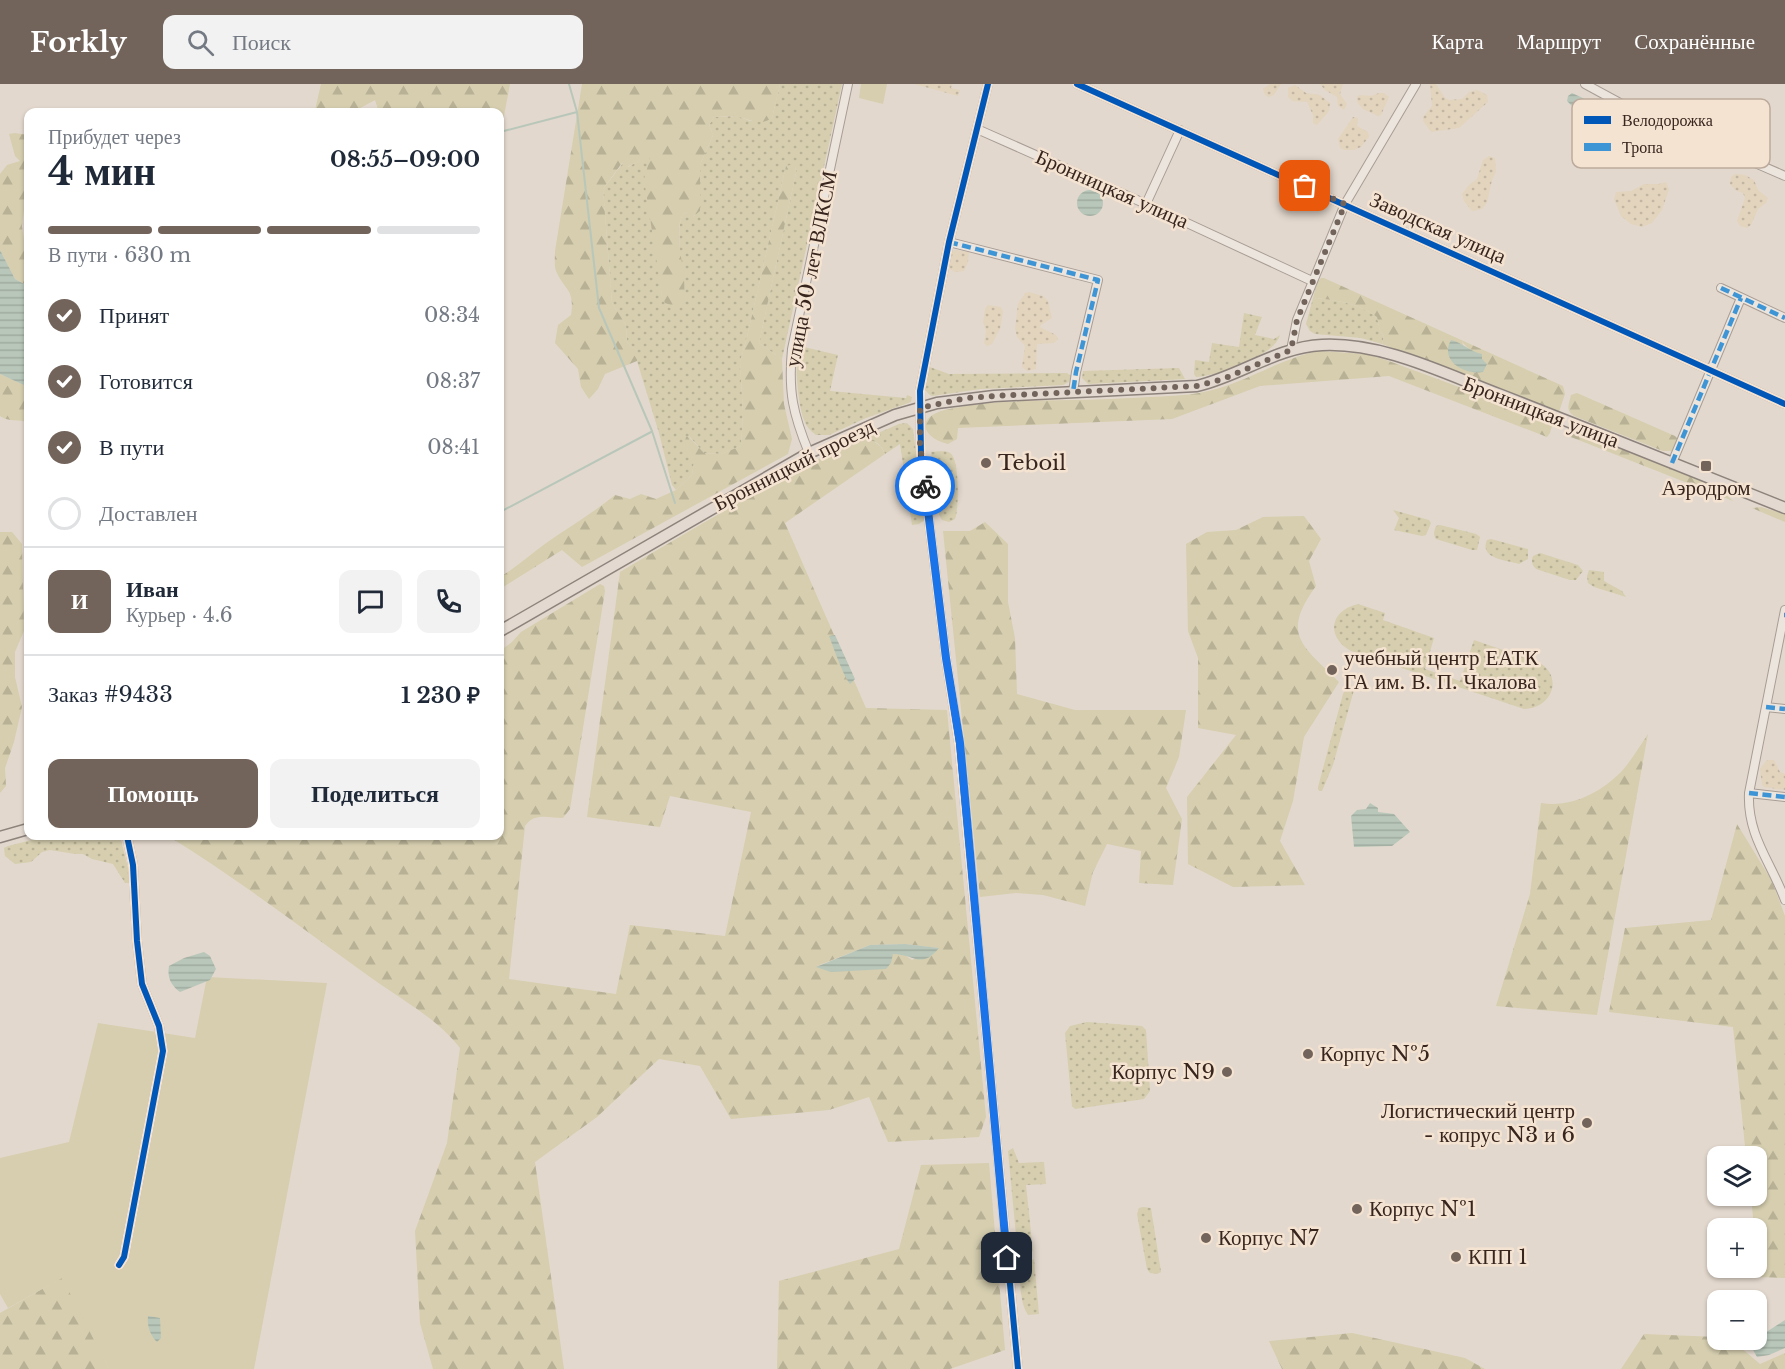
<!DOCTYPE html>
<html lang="ru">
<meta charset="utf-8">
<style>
body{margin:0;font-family:"Libre Baskerville",serif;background:#f2f2f3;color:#1f2937;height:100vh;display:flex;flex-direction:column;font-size:22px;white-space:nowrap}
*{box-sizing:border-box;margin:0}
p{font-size:20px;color:#747a83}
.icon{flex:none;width:33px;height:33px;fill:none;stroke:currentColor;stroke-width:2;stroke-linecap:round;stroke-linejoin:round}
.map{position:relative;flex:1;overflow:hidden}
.details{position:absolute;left:24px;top:24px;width:480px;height:732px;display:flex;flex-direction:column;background:#fff;border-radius:12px;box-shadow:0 2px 4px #0004}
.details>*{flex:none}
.fabs{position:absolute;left:1707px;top:1062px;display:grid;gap:12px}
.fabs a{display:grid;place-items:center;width:60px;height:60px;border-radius:12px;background:#fff;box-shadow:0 2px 4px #0004;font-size:30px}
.pin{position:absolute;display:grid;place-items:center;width:51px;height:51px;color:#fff;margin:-26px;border-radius:12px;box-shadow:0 3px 9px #0006}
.courier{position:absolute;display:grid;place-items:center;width:60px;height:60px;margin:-30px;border:4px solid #1a73e8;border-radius:50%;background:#fff;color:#222;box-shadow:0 2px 8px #0007}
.head em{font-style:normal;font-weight:800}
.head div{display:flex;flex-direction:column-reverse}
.head{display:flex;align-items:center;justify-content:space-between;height:102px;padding:0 24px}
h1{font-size:39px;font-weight:800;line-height:45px}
.bar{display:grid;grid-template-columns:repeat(4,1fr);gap:9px 6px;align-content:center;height:72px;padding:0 24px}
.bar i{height:8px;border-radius:4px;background:#e0e1e3}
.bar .selected{background:#73645b}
.bar p{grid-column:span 4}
.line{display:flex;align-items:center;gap:15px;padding:0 24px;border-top:2px solid #e0e1e3}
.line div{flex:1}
.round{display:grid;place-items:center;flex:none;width:63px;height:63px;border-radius:12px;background:#f2f2f3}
ol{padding:0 24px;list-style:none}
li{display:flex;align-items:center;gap:18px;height:66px}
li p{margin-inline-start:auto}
li .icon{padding:6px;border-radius:50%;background:#73645b;color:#fff;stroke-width:4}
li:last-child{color:#747a83}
li i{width:33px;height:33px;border:3px solid #e0e1e3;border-radius:50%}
.button{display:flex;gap:12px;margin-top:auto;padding:12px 24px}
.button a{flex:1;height:69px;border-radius:12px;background:#73645b;color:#fff;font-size:24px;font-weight:800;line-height:69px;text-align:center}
.button a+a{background:#f2f2f3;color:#1f2937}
header{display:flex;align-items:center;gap:36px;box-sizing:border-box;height:84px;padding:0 30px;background:#73645b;color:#fff}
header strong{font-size:28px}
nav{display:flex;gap:33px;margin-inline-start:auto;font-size:21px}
.search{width:420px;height:54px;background:#f2f2f3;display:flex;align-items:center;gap:15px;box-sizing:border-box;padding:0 21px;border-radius:12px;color:#747a83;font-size:22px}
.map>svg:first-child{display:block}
.farmland{fill:url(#farmland-dots)}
.grass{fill:url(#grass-dots)}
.forest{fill:url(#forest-firs);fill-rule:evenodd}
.green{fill:#d6ceaf}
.water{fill:url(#water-rules)}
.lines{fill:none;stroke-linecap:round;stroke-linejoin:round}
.stream{stroke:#b8c7ba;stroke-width:2}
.minor-casing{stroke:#a89d95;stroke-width:10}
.major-casing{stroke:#8e837c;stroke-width:13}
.minor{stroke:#ece5de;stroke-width:8}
.major{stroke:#e3d9d0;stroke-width:10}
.quiet{stroke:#3e95d5;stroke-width:4.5;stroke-dasharray:9 4.5;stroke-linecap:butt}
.cycleway-casing{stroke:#f5e3d2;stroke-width:10}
.cycleway{stroke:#0057b8;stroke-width:6}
.done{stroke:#73645b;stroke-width:6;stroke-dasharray:0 10.8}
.route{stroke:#1a73e8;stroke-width:8}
.poi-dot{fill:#73645b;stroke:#f5e3d2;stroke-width:2}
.labels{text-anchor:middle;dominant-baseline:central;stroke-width:5;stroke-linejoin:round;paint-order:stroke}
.street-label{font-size:21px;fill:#37251e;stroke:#f5e3d2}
.poi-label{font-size:21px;fill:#37251e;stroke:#f5e3d2;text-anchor:start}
.key{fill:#f5e3d2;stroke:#bcaa9c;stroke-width:1.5}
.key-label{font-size:16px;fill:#37251e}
</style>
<header>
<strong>Forkly</strong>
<div class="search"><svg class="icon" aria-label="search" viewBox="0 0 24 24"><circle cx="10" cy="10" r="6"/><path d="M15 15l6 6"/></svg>Поиск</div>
<nav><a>Карта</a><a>Маршрут</a><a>Сохранённые</a></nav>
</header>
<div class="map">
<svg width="1785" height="1285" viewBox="0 0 1785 1285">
<defs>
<pattern id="farmland-dots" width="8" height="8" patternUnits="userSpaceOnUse" patternTransform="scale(1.5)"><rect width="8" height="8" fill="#e2d4bd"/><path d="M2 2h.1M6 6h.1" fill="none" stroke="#c2b6a2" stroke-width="1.8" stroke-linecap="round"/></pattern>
<pattern id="grass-dots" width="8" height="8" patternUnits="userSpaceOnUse" patternTransform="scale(1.5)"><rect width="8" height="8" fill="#d6ceaf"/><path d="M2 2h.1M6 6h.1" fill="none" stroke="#b8b196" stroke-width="1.8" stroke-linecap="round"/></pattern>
<pattern id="forest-firs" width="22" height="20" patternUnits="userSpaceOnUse" patternTransform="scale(1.5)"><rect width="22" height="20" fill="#d6ceaf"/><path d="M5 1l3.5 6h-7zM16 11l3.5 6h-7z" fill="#b8b196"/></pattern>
<pattern id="water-rules" width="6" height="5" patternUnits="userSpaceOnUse" patternTransform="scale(1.5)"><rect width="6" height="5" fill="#b8c7ba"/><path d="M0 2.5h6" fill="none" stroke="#9fab9f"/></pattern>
</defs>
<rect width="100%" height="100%" fill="#e3d8cd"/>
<!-- farmland -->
<path class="farmland" d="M914,0H952L951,4L960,6L958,12Z
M1270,0H1281L1274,11L1268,13L1265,11L1263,5Z
M1320,0H1343L1340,10L1347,20L1344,26L1338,22L1337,13L1325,6Z
M1430,0H1436L1445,14L1449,16L1462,15L1469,8L1477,6L1487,11L1488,18L1459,44L1431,48L1423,37V33L1432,22Z
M1295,1L1306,9L1320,11L1330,19L1329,27L1317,41L1313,39V31L1307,18L1292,17L1288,13V4Z
M1379,9H1384L1389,13L1381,31L1378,32L1363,25L1357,18V13L1359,11L1371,12Z
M1353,33L1358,34L1357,42L1368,48L1369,53L1361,63L1354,66H1345L1340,64L1338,55Z
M1489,72L1495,74L1496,88L1492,96L1487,119L1482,125L1474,127L1471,126L1464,117L1462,110L1469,101L1477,95L1483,76Z
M1735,90L1745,91L1754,96L1758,106L1768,114L1766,119L1758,125L1751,141L1747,144L1740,142L1737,137L1745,114L1743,109L1735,106L1730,100L1731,93Z
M1666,98L1669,105L1662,126L1652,139L1642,143L1631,140L1621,132L1614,115L1616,108L1631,107L1644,100H1659Z
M954,166L969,168L968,178L964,187L955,188L950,185L951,169Z
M1029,208L1043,212L1048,217L1052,234L1041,241L1040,243L1056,251L1058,255L1054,259L1037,260L1036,285L1027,287L1022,283L1025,262L1017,253L1015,244L1018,220L1025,209Z
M988,221L1001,223L1003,228L1000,245L992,260L987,262L984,259L986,247L983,238L985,225Z
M1767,676H1774L1780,688L1785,690V706L1764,703L1762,701L1760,685Z"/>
<!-- grass -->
<path class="grass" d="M780,0H842L782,275L759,259L796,89L795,82H786L747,253L740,278L743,329L741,362L721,370L704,369L689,352L694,378L692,391L676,406L672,401L659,349L637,277V267L627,258L626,241L612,219L603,105L623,79L628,83L651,70L653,142L662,212L685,205C682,189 675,143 683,130L687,128L693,133L700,127V81L713,51L709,41L714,33L738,32L750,37L772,34Z
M1313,214C1336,216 1358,219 1377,233L1380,247L1384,252L1382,260L1361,254L1315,250L1310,247L1306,240Z
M1244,229L1262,233L1255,251L1274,255L1280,251C1275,272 1216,292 1196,293L1194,290L1195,276L1209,278L1212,259L1239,263Z
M802,256H806L804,263L838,271L830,307L906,314L907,311L912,313L911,318L866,334L829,351H816C810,347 806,342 804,336C798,320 792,270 802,256Z
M927,282L949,290L1067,289L1071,292L1069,298L1063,301L981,305L932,312C920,306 925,293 927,282Z
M1179,284L1185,295L1088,300L1082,294L1083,287Z
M907,339L913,345L925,436L919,440L912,441L900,360L885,370C878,352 865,356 850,361L899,340Z
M931,368C937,368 945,366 950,369C960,374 959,426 955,435L949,438L942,436L939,431Z
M1393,426L1429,436L1431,439L1426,451L1422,452L1394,446L1399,434Z
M1440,441L1476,450L1480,453L1477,466H1472L1436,455C1433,451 1434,447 1436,442Z
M1491,455L1528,465V475L1519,480C1506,476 1479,475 1487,456Z
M1540,469L1578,481L1583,487L1576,496H1570L1536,485C1532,481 1531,477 1533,472Z
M1589,486L1604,488V497L1622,507L1626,513L1594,503L1588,499L1587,492Z
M1358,520L1385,529L1383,536L1434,554L1425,585L1460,597L1474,556L1540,579C1564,594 1551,625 1524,625L1351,567C1326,553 1329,527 1358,520Z
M1351,601L1354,606L1333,681L1322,707H1319L1318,703L1343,610L1346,604Z
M47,752H120L128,784L129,799H125L113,780L92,775L83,770H75L50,766L42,768L31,778L15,780L5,772L4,764L8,762Z
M1087,938L1142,942L1146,946L1150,1007L1144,1015L1075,1025L1072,1022L1065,949L1070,942Z
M1013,1064L1019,1079L1044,1078L1046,1100L1026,1101L1033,1167L1022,1169L1017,1162L1008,1067Z
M1143,1123L1151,1124L1161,1188L1157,1190L1150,1189L1147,1185L1137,1130L1139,1124Z
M1034,1175L1039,1230L1028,1231C1020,1220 1019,1195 1021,1181Z"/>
<!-- forest -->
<path class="forest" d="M321,0H510L500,53V28H379L375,16L353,28H317L315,26Z
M582,0H780L772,34C760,42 752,36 739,33C732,31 722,33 714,33L709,41L713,51L700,81V127L693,133H690L687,128L683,130C670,152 694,207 680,224L665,219L662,212L644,95L651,71L627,83L622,79L603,105L612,219L626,241L627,258L637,267V277L605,290L598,305L589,315L581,303L578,285L555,259L558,241L571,231C575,205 565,207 556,187C554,181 555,173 555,167Z
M15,49L28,51V116L25,118L22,142L25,164L28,167V202L15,195L0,166V90L7,81L20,77L15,72L9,50Z
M790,81L795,82L796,89L759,259L782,275L784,320L792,355L788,370L582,483L562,466L500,505V493C517,483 532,469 549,457C571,442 594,428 615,411L630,415L641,410L656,415L676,406L692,391L694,378L683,365L686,353L688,352L704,369L721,370L741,362L743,329L740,278L747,253L786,82Z
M1321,194H1324L1563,302L1565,310L1559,328L1382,260L1384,252L1380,247L1377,233C1358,219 1336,216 1313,214L1317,199ZM1462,258L1471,267L1476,289L1471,287Z
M1319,267L1366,270L1386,276L1548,336L1552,342L1550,349L1547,353L1389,292L1260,302L1172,335L958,344L957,355L948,360C922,354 915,333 945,326C988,316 1029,317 1072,316C1098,316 1124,314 1149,313C1166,312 1183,312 1199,309C1242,302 1277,275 1319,267Z
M0,290L28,303V339C20,334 9,339 0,332Z
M1577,309L1675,352L1678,355L1673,367H1663L1574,332C1565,326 1569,320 1571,311Z
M1569,346L1659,379L1719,404L1733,417L1576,355L1568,352Z
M867,355C876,358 881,361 885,370L785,439L866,624L947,626L986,1033L979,1053L888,1058L869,1013L829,1026L731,1035L700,982L659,975L597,1033L535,1078L564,1285H433L420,1239L415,1147L447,1059L460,964C437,934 400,915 370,893C303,845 238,795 168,752H500V567L512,558L521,548L600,500L604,502L605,507L570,725L563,734C549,734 534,728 525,742L509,895L616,910L630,841L725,852L751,728L670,712L660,743L587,733L620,488C672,457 723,427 776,398C805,382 835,365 867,355ZM905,860L938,864L912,876L903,870H893L817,882L870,861Z
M1761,423L1785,430V438L1752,424Z
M1304,432L1321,455L1309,477L1316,502C1280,551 1303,562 1339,598L1304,653L1293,717L1280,757L1305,801L1233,803L1188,780L1187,713L1236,651L1198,644V574L1188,547L1186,460L1207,448L1236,446L1263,433Z
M985,438L1008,460V518L1015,554L1017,610L1075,626H1186L1179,673L1166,704L1182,735L1173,801L1139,799L1141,767L1107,760L1093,788L1085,822L1043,811L1016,809L980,813L943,447H970Z
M0,448H12L22,460L24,547L15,568V593L22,623L14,658L5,684L6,702L0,709Z
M1648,650L1597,931L1496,922L1530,810L1541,719C1571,724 1600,709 1621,688C1631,677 1640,662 1648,650Z
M1737,740L1772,797L1785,832V1194L1759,1193L1756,1144H1754L1751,1112H1756V1072H1746L1733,943L1609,928L1625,844L1711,836Z
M989,1079L1005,1266L950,1285H777L779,1197L899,1165L921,1081Z
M63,1193L109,1285H0V1229Z
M1352,1249L1465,1274L1485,1285H1282L1269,1257Z
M1644,1250L1717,1253L1718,1256H1732L1760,1280L1785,1269V1285H1621Z"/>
<!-- green -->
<path class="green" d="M861,0H887L883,20L859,14Z
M207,893L327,899L254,1285H109L62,1194L8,1224L0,1210V1074L69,1058L98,939L195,954Z"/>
<!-- water -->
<path class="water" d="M1572,9L1585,15V19L1581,25H1575L1567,17L1568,12Z
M1077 119a13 13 0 1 1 26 0a13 13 0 1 1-26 0Z
M0,166L15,195L28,202V303L0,290Z
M1451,256C1463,259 1469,267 1482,270V275L1487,280L1483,288C1465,291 1439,277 1451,256Z
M835,551L855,595L850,600C843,591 834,565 829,552Z
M1370,719L1378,724V728L1394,730L1410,748L1392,762L1354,763L1351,732L1357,726L1366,725Z
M905,860L939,864C921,886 914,870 893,870L891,879L886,885L831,888L816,883L870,861Z
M204,868L210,872L216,885L210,896L180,908C171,901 167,894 169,882L184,874Z
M148,1232L160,1234L161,1254L157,1258C150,1251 147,1242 148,1232Z
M1785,1236V1264L1769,1271L1757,1273L1749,1259Z"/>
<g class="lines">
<!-- stream -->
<path class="stream" d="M569,0L577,28L599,224L652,347L675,419
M500,48L577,28
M500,428L651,348"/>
<!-- minor casing -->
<g class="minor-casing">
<path id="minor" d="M988,0L949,158L920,307L921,372L946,574L959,659L1018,1285
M1077,0L1785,320
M1585,0L1631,25L1785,92
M977,45L1146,120L1312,197
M1146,120L1180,46
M949,158L1098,196L1076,288L1073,308
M1721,204L1785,234
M1291,266L1297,236L1345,120L1416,0
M809,369C793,330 788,308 792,265L848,0
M1672,379L1741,214
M1785,526L1749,709C1747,752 1771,778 1785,816
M1766,623L1785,625
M1749,709L1785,713
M119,1181L124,1173L163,967L159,942L142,900L137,857L133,781L127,752"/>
</g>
<!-- major casing -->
<g class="major-casing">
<path id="major" d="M500,547L809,369L895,331L937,319L994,312L1197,302C1240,292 1277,263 1322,261C1383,258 1445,290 1501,311C1596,348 1690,386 1785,424
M0,753L28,745"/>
</g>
<!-- minor -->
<use href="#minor" class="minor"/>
<!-- major -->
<use href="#major" class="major"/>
<!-- quiet -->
<path class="quiet" d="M949,158L1098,196L1076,288L1073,308
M1721,204L1785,234
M1672,379L1741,214
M1784,531H1785
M1766,623L1785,625
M1749,709L1785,713"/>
<!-- cycleway casing -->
<g class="cycleway-casing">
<path id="cycleway" d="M988,0L949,158L920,307L921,372L946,574L959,659L1018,1285
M1077,0L1785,320
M119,1181L124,1173L163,967L159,942L142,900L137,857L133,781L127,752"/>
</g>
<!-- cycleway -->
<use href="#cycleway" class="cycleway"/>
</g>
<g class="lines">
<!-- done -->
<path class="done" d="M925,402L920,360V324L966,314L994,312L1197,302L1223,295L1291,266L1297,236L1345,120L1305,102"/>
<!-- route -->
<path class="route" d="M925,402L946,574L960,659L1007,1174"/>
</g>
<!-- markers -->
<g class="poi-dot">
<circle cx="986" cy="379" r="6"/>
<rect x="1700" y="376" width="12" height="12" rx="3"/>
<circle cx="1332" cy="586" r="6"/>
<circle cx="1308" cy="970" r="6"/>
<circle cx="1227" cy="988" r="6"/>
<circle cx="1587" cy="1039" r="6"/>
<circle cx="1357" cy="1125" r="6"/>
<circle cx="1206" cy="1154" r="6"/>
<circle cx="1456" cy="1173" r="6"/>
</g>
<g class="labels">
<!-- street labels -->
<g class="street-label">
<text transform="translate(1112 105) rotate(24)">Бронницкая улица</text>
<text transform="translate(1438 144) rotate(24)">Заводская улица</text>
<text transform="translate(811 185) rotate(-79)">улица 50 лет ВЛКСМ</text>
<text transform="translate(1541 328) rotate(21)">Бронницкая улица</text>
<text transform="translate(794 381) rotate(-27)">Бронницкий проезд</text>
</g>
<!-- poi labels -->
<g class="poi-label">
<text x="998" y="379">Teboil</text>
<text x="1706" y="404" text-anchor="middle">Аэродром</text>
<text x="1344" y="574">учебный центр ЕАТК<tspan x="1344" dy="24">ГА им. В. П. Чкалова</tspan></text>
<text x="1320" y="970">Корпус №5</text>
<text x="1215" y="988" text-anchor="end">Корпус N9</text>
<text x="1575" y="1027" text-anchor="end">Логистический центр<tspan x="1575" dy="24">- копрус N3 и 6</tspan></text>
<text x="1369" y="1125">Корпус №1</text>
<text x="1218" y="1154">Корпус N7</text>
<text x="1468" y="1173">КПП 1</text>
</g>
</g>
<!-- legend -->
<rect x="1572" y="15" width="198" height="69" rx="9" class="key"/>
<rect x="1584" y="32" width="27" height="8" fill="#0057b8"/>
<rect x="1584" y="59" width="27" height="8" fill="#3e95d5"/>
<g class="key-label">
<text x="1622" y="42">Велодорожка</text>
<text x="1622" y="69">Тропа</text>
</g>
</svg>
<div class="fabs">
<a><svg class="icon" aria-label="layers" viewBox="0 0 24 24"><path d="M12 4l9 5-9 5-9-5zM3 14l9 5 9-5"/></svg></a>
<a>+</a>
<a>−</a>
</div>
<div class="pin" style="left:1305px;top:102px;background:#ea580c"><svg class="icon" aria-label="bag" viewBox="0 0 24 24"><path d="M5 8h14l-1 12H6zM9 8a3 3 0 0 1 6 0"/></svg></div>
<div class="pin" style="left:1007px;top:1174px;background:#1f2937"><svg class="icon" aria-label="home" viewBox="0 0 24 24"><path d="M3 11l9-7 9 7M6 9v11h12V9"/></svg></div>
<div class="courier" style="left:925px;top:402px"><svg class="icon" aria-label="bike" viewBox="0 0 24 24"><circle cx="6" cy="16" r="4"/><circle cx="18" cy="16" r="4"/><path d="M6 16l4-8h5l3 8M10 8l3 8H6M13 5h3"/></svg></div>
<section class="details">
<div class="head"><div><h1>4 мин</h1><p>Прибудет через</p></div><em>08:55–09:00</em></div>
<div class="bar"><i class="selected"></i><i class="selected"></i><i class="selected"></i><i></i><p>В пути · 630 m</p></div>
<ol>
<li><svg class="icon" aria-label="check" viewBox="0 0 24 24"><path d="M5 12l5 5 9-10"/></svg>Принят<p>08:34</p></li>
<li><svg class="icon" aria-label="check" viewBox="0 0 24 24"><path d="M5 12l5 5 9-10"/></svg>Готовится<p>08:37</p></li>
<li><svg class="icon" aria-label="check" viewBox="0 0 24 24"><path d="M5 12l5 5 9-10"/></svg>В пути<p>08:41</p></li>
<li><i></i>Доставлен</li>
</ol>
<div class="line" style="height:108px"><b class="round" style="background:#73645b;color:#fff">И</b><div><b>Иван</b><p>Курьер · 4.6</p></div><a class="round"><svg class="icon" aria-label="chat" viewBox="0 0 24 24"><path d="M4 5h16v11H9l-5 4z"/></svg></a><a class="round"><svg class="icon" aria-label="phone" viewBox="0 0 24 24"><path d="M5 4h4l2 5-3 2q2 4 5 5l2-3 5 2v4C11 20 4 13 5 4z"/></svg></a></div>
<div class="line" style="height:78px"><div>Заказ #9433</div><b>1 230 ₽</b></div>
<div class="button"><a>Помощь</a><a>Поделиться</a></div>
</section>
</div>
